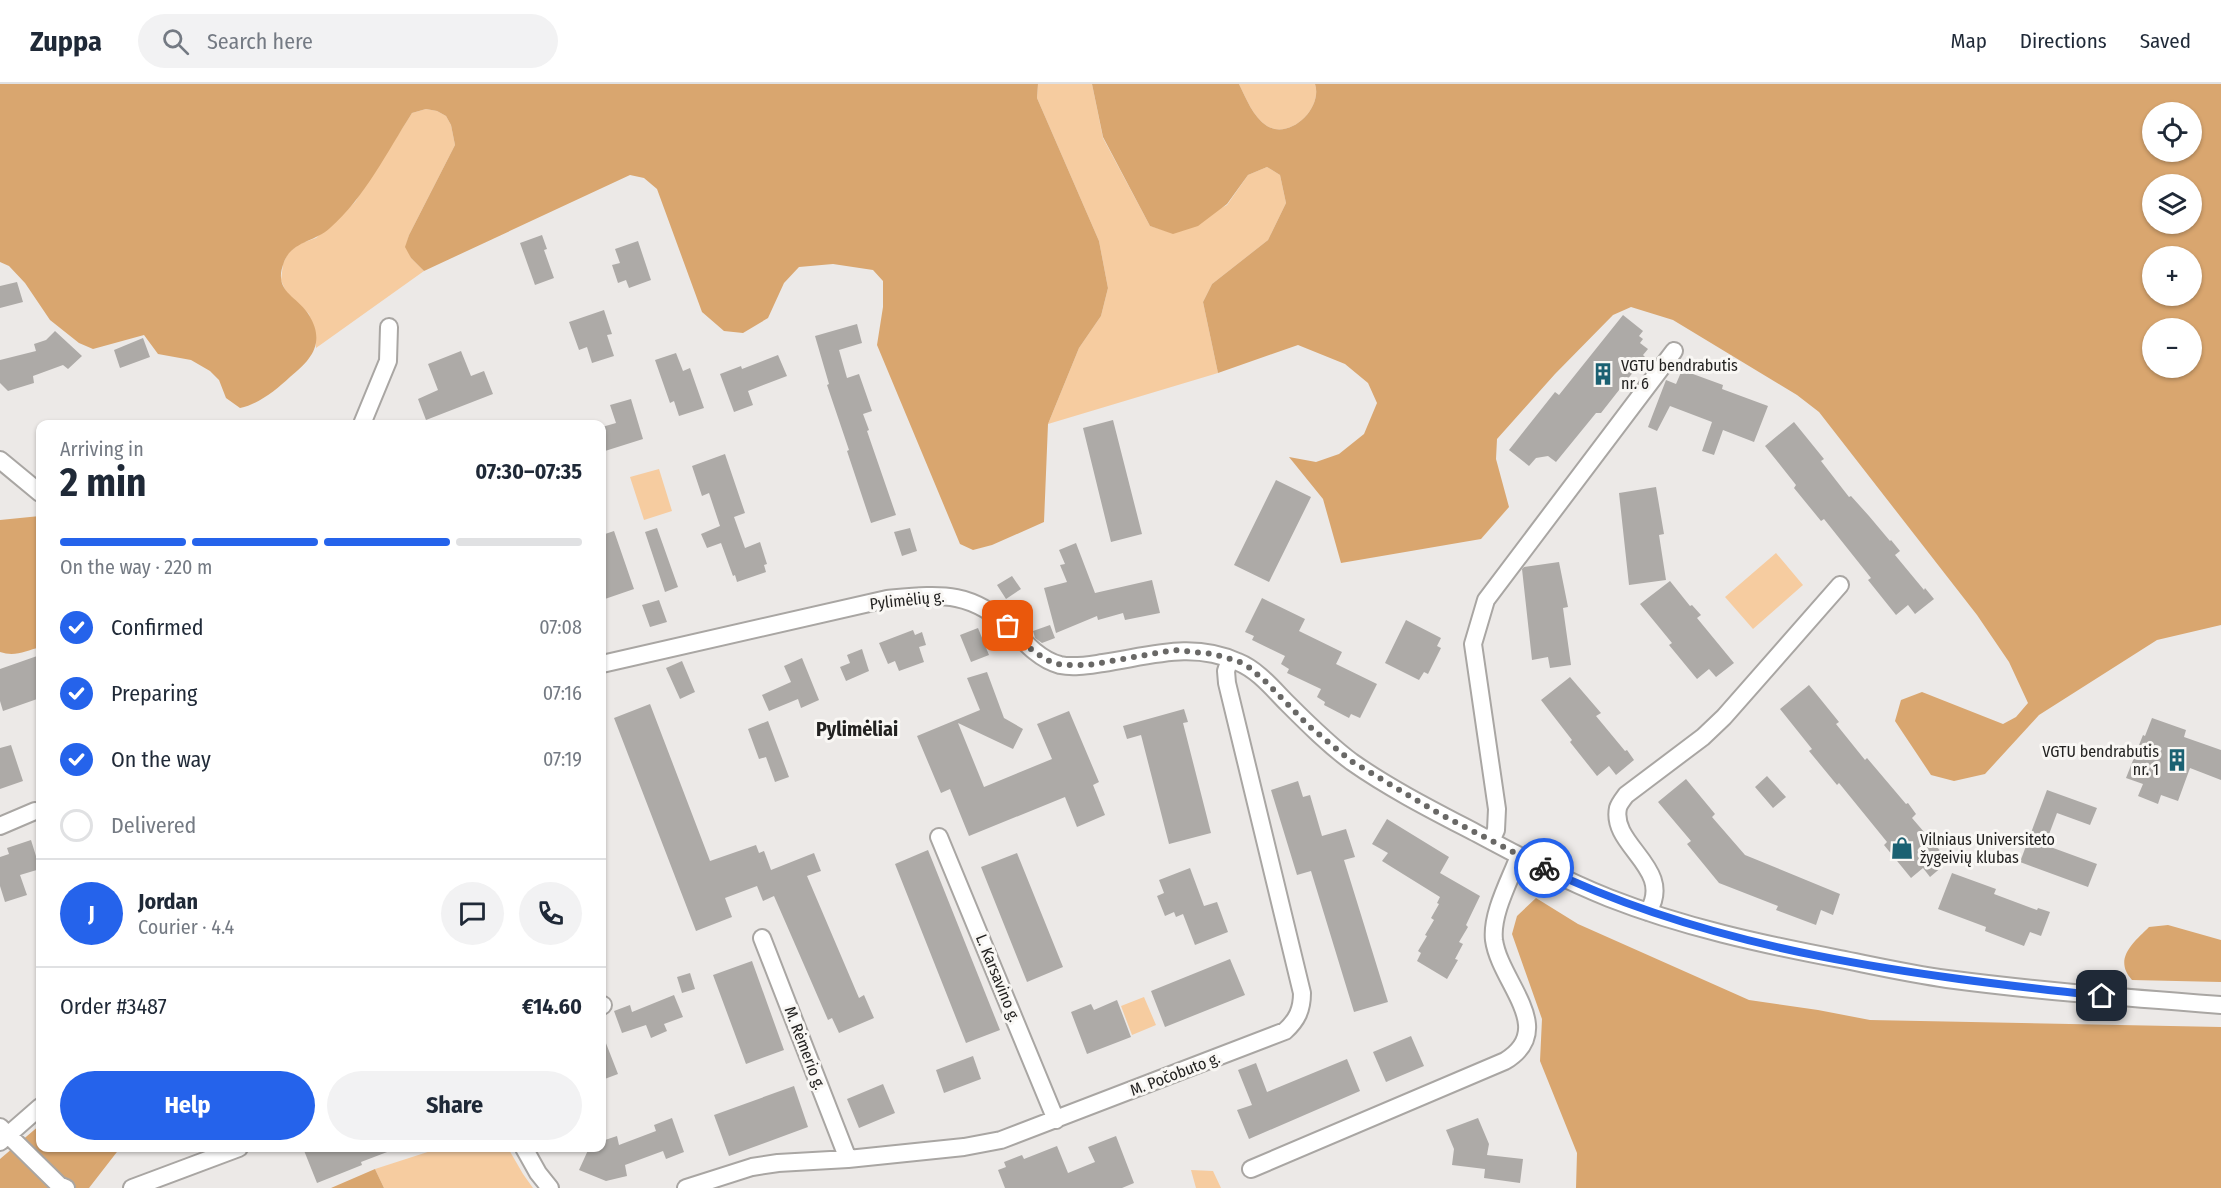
<!DOCTYPE html>
<meta charset="utf-8">
<style>
body{margin:0;font-family:"Fira Sans Condensed",sans-serif;background:#f2f2f3;color:#1f2937;height:100vh;display:flex;flex-direction:column;font-size:22px;white-space:nowrap}
*{box-sizing:border-box;margin:0}
p{font-size:20px;color:#747a83}
.icon{flex:none;width:33px;height:33px;fill:none;stroke:currentColor;stroke-width:2;stroke-linecap:round;stroke-linejoin:round}
.map{position:relative;flex:1;overflow:hidden}
.drawer{position:absolute;left:36px;top:336px;width:570px;height:732px;display:flex;flex-direction:column;background:#fff;border-radius:12px;box-shadow:0 2px 4px #0004}
.drawer>*{flex:none}
.buttons{position:absolute;left:2142px;top:18px;display:grid;gap:12px}
.buttons a{display:grid;place-items:center;width:60px;height:60px;border-radius:50%;background:#fff;box-shadow:0 2px 4px #0004;font-size:30px}
.pin{position:absolute;display:grid;place-items:center;width:51px;height:51px;color:#fff;margin:-26px;border-radius:12px;box-shadow:0 3px 9px #0006}
.courier{position:absolute;display:grid;place-items:center;width:60px;height:60px;margin:-30px;border:4px solid #2563eb;border-radius:50%;background:#fff;color:#222;box-shadow:0 2px 8px #0007}
.headline em{font-style:normal;font-weight:700}
.headline div{display:flex;flex-direction:column-reverse}
.headline{display:flex;align-items:center;justify-content:space-between;height:102px;padding:0 24px}
h1{font-size:39px;font-weight:700;line-height:45px}
.bar{display:grid;grid-template-columns:repeat(4,1fr);gap:9px 6px;align-content:center;height:72px;padding:0 24px}
.bar i{height:8px;border-radius:4px;background:#e0e1e3}
.bar .selected{background:#2563eb}
.bar p{grid-column:span 4}
.line{display:flex;align-items:center;gap:15px;padding:0 24px;border-top:2px solid #e0e1e3}
.line div{flex:1}
.round{display:grid;place-items:center;flex:none;width:63px;height:63px;border-radius:32px;background:#f2f2f3}
ol{padding:0 24px;list-style:none}
li{display:flex;align-items:center;gap:18px;height:66px}
li p{margin-inline-start:auto}
li .icon{padding:6px;border-radius:50%;background:#2563eb;color:#fff;stroke-width:4}
li:last-child{color:#747a83}
li i{width:33px;height:33px;border:3px solid #e0e1e3;border-radius:50%}
.button{display:flex;gap:12px;margin-top:auto;padding:12px 24px}
.button a{flex:1;height:69px;border-radius:36px;background:#2563eb;color:#fff;font-size:24px;font-weight:700;line-height:69px;text-align:center}
.button a+a{background:#f2f2f3;color:#1f2937}
header{display:flex;align-items:center;gap:36px;box-sizing:border-box;height:84px;padding:0 30px;background:#fff;border-bottom:2px solid #e0e1e3}
header strong{font-size:28px}
nav{display:flex;gap:33px;margin-inline-start:auto;font-size:21px}
.search{width:420px;height:54px;background:#f2f2f3;display:flex;align-items:center;gap:15px;box-sizing:border-box;padding:0 21px;border-radius:33px;color:#747a83;font-size:22px}
.map>svg:first-child{display:block}
.green{fill:#f6cca0}
.forest{fill:#d9a66f;fill-rule:evenodd}
.building{fill:#adaaa7}
.lines{fill:none;stroke-linecap:round;stroke-linejoin:round}
.minor-casing{stroke:#a9a6a3;stroke-width:20}
.minor{stroke:#fff;stroke-width:16}
.done{stroke:#696866;stroke-width:6;stroke-dasharray:0 10.8}
.route{stroke:#2563eb;stroke-width:8}
.labels{text-anchor:middle;dominant-baseline:central;stroke-width:6;stroke-linejoin:round;paint-order:stroke}
.poi-label{font-size:16px;fill:#232221;stroke:#f9f7f4;text-anchor:start}
.street-label{font-size:16px;fill:#232221;stroke:#f9f7f4}
.quarter-label{font-size:20px;font-weight:bold;fill:#232221;stroke:#f9f7f4}
</style>
<header>
<strong>Zuppa</strong>
<div class="search"><svg class="icon" aria-label="search" viewBox="0 0 24 24"><circle cx="10" cy="10" r="6"/><path d="M15 15l6 6"/></svg>Search here</div>
<nav><a>Map</a><a>Directions</a><a>Saved</a></nav>
</header>
<div class="map">
<svg width="2221" height="1104" viewBox="0 0 2221 1104">
<rect width="100%" height="100%" fill="#ece9e7"/>
<!-- green -->
<path class="green" d="M1038,0H1092L1103,54L1150,142L1173,149L1227,121L1248,91L1267,83L1280,91L1286,119L1268,156L1212,200L1203,218L1218,289L1048,340L1079,264L1101,232L1108,204L1099,157L1037,14Z
M1239,0H1315C1323,24 1290,56 1267,42C1253,33 1246,14 1239,0Z
M426,25L437,27L446,32L451,41L455,61L409,151L406,162L411,174L424,187L316,264L315,248L309,230L286,208L281,196L283,180L288,169L299,160L316,154L355,118L412,29Z
M659,385L672,427L644,436L630,393Z
M1776,469L1803,501L1753,545L1725,513Z
M1144,913L1156,941L1132,951L1121,922Z
M440,1064H508L523,1090L533,1104H384L375,1085Z
M1191,1086L1213,1087L1221,1104H1196Z"/>
<!-- forest -->
<path class="forest" d="M0,0H1038L1037,14L1099,157L1108,204L1101,232L1079,264L1048,340L1044,438L992,461L973,466L960,460L877,261L883,223V197L873,186L833,180L799,183L784,199L768,234L743,249L724,247L702,228L657,105L644,94L630,91L424,187L411,174L405,163L409,151L455,61L451,41L446,32L437,27L426,25L412,29C387,68 365,113 330,144C315,158 292,157 284,178C272,208 298,212 309,231C326,259 311,276 290,293C276,306 259,320 240,324L226,314L219,296L210,287L191,276L158,270L144,251L93,265L79,259L50,236L25,199L9,182L0,178Z
M1092,0H1239C1246,14 1253,33 1267,42C1290,56 1323,24 1315,0H2221V541L2157,556L2039,631L1985,690L1954,697L1931,691L1895,637L1901,616L1922,608L2003,640L2016,633L2028,619L2009,578L1977,531L1819,328L1797,311L1673,236L1631,223L1613,231L1555,290L1497,355L1496,375L1509,423L1481,455L1341,479L1323,415L1289,373L1316,378L1339,370L1364,350L1377,319L1368,299L1345,280L1298,261L1218,289L1203,218L1212,200L1268,156L1286,119L1280,91L1267,83L1248,91L1227,120L1198,142L1173,150L1150,142L1103,53ZM2192,28V68H2152V28ZM2192,100V140H2152V100ZM2152,172H2192V212H2152ZM2192,244V284H2152V244Z
M40,432V563C26,567 15,573 0,568V436Z
M1536,814L1578,840L1749,916L1818,926L1870,936L2221,943V1104H1576L1577,1069L1540,977L1542,935L1512,850L1517,832Z
M2168,841L2221,856V898L2132,896C2113,875 2133,859 2149,843Z
M40,1041V1064H120L89,1104H0V1075Z
M375,1085L384,1104H331Z"/>
<!-- building -->
<path class="building" d="M542,151L547,165L544,166L554,194L535,201L520,159Z
M638,157L651,196L629,204L626,196L618,199L612,181L620,179L615,165Z
M17,198L23,218L0,224V202Z
M604,226L612,250L607,251L614,272L592,279L587,263L579,266L569,238Z
M1623,231L1643,247L1639,252L1643,255L1640,259L1648,265L1643,271L1645,273L1601,329H1596L1556,378L1548,372L1536,374L1529,382L1509,366L1555,308L1559,311Z
M857,240L862,259L839,266L847,294L859,290L872,327L863,330L869,346L867,347L896,431L871,439L847,367L849,366L827,301L829,300L815,252Z
M55,247L82,272L68,285L63,281L33,292L34,299L8,307L0,299V276L36,267L34,260L46,256Z
M143,254L150,273L120,284L114,266Z
M461,267L471,292L484,287L493,310L426,336L418,315L438,306L428,280Z
M676,269L683,287L690,284L704,324L679,332L674,317L670,319L655,276Z
M778,271L787,292L748,307L753,321L734,328L720,290L741,282L742,285Z
M1682,286L1723,301L1722,305L1768,322L1754,358L1723,346L1714,371L1702,367L1712,338L1670,322L1657,347L1648,343L1666,296L1676,300Z
M631,315L643,355L605,367L602,355V343L616,339L610,321Z
M1113,336L1142,450L1111,458L1083,344Z
M1794,338L1824,375L1821,377L1849,413L1851,412L1869,432L1890,457L1891,456L1900,467L1895,471L1924,506L1925,504L1934,515L1915,530L1908,521L1896,531L1868,496L1871,494L1824,435L1821,437L1794,404L1796,401L1765,362Z
M725,370L745,429L734,433L745,464L760,458L767,480L764,481L766,488L737,498L735,491L733,492L721,459L707,464L701,450L720,442L709,409L702,412L692,382Z
M1276,396L1311,413L1269,498L1234,481Z
M1656,403L1664,450L1659,451L1666,496L1629,501L1619,409Z
M657,444L678,503L665,508L645,448Z
M910,444L917,467L902,472L894,448Z
M614,447L634,505L602,516V451Z
M1076,459L1095,509L1152,496L1160,529L1125,536L1123,529L1098,536L1097,532L1056,549L1044,504L1067,498L1060,481L1065,480L1059,466Z
M1559,478L1568,523L1563,524L1571,581L1550,584L1548,573L1532,576L1522,485L1524,483Z
M1012,492L1021,505L1006,515L997,501Z
M1670,497L1690,522L1692,521L1701,531L1697,534L1734,579L1716,593L1709,585L1697,595L1669,561L1672,559L1640,520Z
M1262,514L1305,535L1299,547L1342,568L1336,580L1377,600L1360,634L1351,630L1349,634L1324,621L1325,618L1317,613L1321,605L1287,589L1289,585L1281,580L1285,572L1252,556L1254,552L1245,548Z
M659,516L667,538L650,543L642,521Z
M1406,536L1441,554L1437,562L1441,564L1428,590L1424,588L1419,596L1385,579Z
M1050,541L1055,554L1042,559L1035,554L1033,547Z
M978,544L989,571L971,578L960,551Z
M913,546L915,551L922,548L926,561L919,563L924,578L899,587L895,577L888,580L879,559Z
M862,565L869,587L846,597L840,583L850,579L847,571Z
M40,571V614L3,627L0,617V585Z
M802,574L819,616L801,624L798,615L769,627L762,611L791,598L784,582Z
M682,577L695,608L680,615L666,584Z
M987,588L1004,634L1023,645L1013,665L958,639L984,703L1052,675L1037,640L1069,627L1099,698L1093,701L1105,731L1077,743L1065,713L969,752L950,705L941,709L917,652L980,626L967,594Z
M1570,593L1601,629L1596,632L1625,667L1627,666L1634,676L1616,691L1609,682L1597,692L1570,658L1572,656L1541,616Z
M1809,601L1839,638L1836,640L1865,676L1867,674L1906,720L1908,719L1916,730L1912,734L1949,777L1930,793L1923,784L1911,794L1884,761L1887,758L1839,699L1837,701L1809,667L1812,665L1780,625Z
M650,620L710,777L756,761L759,769L764,767L771,786L814,769L821,787L807,792L859,914L864,911L874,934L839,949L832,934L828,936L774,812L763,817L757,802L725,814L732,833L696,847L614,634Z
M1184,625L1188,638L1183,639L1211,749L1169,760L1141,651L1127,655L1123,642Z
M2152,634L2186,646L2184,653L2221,666V696L2190,684L2178,717L2161,711L2158,720L2138,712L2143,700L2126,694L2143,651L2145,652Z
M768,637L789,693L775,698L766,673L759,675L748,645Z
M11,661L23,697L0,705V664Z
M1767,692L1786,713L1773,724L1755,703Z
M1686,695L1715,730L1712,733L1745,771L1840,810L1833,831L1821,826L1816,841L1776,826L1778,822L1719,799L1687,760L1691,757L1658,718Z
M1298,697L1303,713L1310,711L1322,752L1346,745L1355,773L1344,776L1388,918L1354,928L1311,787L1297,791L1271,706Z
M2047,706L2097,724L2090,741L2057,729L2045,761L2097,780L2088,803L2020,778Z
M1387,735L1449,773L1440,789L1480,812L1466,841L1468,843L1459,858L1463,860L1455,875L1458,876L1447,895L1417,877L1421,869L1418,867L1427,852L1425,851L1434,836L1431,834L1439,820L1437,819L1440,813L1382,777L1388,769L1372,760Z
M31,756L40,785L20,791L27,811L5,818L0,802V773L9,770L7,764Z
M928,766L1000,946L966,959L895,780Z
M1017,769L1063,883L1027,898L981,783Z
M1190,784L1204,822L1217,818L1228,848L1195,861L1183,830L1176,833L1174,828L1165,832L1157,812L1164,809L1159,796Z
M1952,789L1996,805L1994,810L2037,826L2038,824L2050,828L2041,852L2030,848L2024,862L1985,847L1986,843L1938,825Z
M1230,875L1245,911L1165,943L1151,907Z
M752,877L784,966L746,980L713,891Z
M690,889L695,905L682,909L677,893Z
M674,911L683,933L664,940L667,947L651,954L646,941L622,949L614,927L630,921L632,928Z
M1117,916L1131,953L1087,970L1071,928L1091,920L1094,926Z
M602,949L618,990L602,996Z
M1411,952L1424,982L1386,998L1373,968Z
M973,972L981,995L944,1009L936,986Z
M1347,975L1360,1007L1249,1055L1237,1026L1252,1021L1238,986L1256,979L1267,1008Z
M883,1000L895,1029L859,1044L847,1015Z
M794,1002L808,1043L729,1072L714,1031Z
M672,1034L684,1068L666,1075L663,1067L625,1081L627,1092L606,1097L579,1086L589,1064H602V1057L617,1052L619,1061L656,1047L654,1041Z
M1478,1034L1489,1060L1487,1071L1523,1075L1520,1099L1484,1094L1485,1085L1452,1081L1454,1065L1446,1046Z
M1116,1052L1134,1099L1122,1104H1005L998,1086L1006,1083L1004,1078L1022,1071L1024,1075L1057,1062L1068,1089L1095,1078L1088,1063Z
M303,1064H395V1065L361,1078L362,1081L317,1099Z"/>
<g class="lines">
<!-- minor casing -->
<g class="minor-casing">
<path id="minor" d="M362,340L388,277L389,243
M0,376L40,409
M602,580L887,515C942,510 971,506 1014,547C1027,561 1041,576 1060,581C1074,584 1089,581 1103,579C1150,572 1192,557 1238,578C1258,586 1273,605 1288,620C1308,640 1329,661 1352,678C1392,706 1436,728 1478,750C1521,773 1564,796 1609,814C1683,843 1761,860 1840,875C1875,882 1911,890 1947,895C2038,907 2129,914 2221,921
M0,742L35,727
M939,753L1056,1036
M1491,757L1496,746L1497,725L1473,560L1486,516L1674,267
M1648,828C1675,784 1610,762 1618,724C1619,720 1623,715 1626,711L1703,653L1724,633L1840,501
M762,854L848,1075
M602,922L603,921
M0,1043L59,1101L66,1104
M0,1058L40,1023
M524,1064L538,1089L550,1104
M1251,1085L1505,977C1558,945 1500,899 1494,856C1491,830 1510,796 1519,772
M132,1104L239,1064
M686,1104L752,1083L778,1079L848,1075L964,1063L1001,1056L1285,947C1297,936 1302,926 1302,909L1227,599L1226,587L1230,575"/>
</g>
<!-- minor -->
<use href="#minor" class="minor"/>
</g>
<g class="lines">
<!-- done -->
<path class="done" d="M1008,542L1032,566L1047,576L1061,581H1089L1174,566L1213,570L1238,577L1250,584L1266,598L1309,642L1351,677L1438,729L1544,784"/>
<!-- route -->
<path class="route" d="M1544,784C1717,868 1913,891 2102,912"/>
</g>
<!-- icons -->
<defs>
<g id="building-bare" transform="scale(1.8)"><path d="M-4-6H4V6H1V3H-1V6H-4ZM-2.5-4.3h1.7v1.8h-1.7ZM.8-4.3h1.7v1.8H.8ZM-2.5-1h1.7V.8h-1.7ZM.8-1h1.7V.8H.8Z" fill="#1b6172" stroke="#f9f7f4" stroke-width="2.5" paint-order="stroke"/></g>
<g id="shop-bare" transform="scale(1.8)"><path d="M-5-2.5h2.3a2.7 3.5 0 0 1 5.4 0H5L5.5 6h-11ZM-1.5-2.5h3a1.5 2.3 0 0 0-3 0Z" fill="#1b6172" stroke="#f9f7f4" stroke-width="2.5" paint-order="stroke"/></g>
</defs>
<g fill-rule="evenodd">
<use href="#building-bare" x="1603" y="290"/>
<use href="#building-bare" x="2177" y="676"/>
<use href="#shop-bare" x="1902" y="764"/>
</g>
<g class="labels">
<!-- poi labels -->
<g class="poi-label">
<text x="1621" y="281">VGTU bendrabutis<tspan x="1621" dy="18">nr. 6</tspan></text>
<text x="2159" y="667" text-anchor="end">VGTU bendrabutis<tspan x="2159" dy="18">nr. 1</tspan></text>
<text x="1920" y="755">Vilniaus Universiteto<tspan x="1920" dy="18">žygeivių klubas</tspan></text>
</g>
<!-- street labels -->
<g class="street-label">
<text transform="translate(907 516) rotate(-6)">Pylimėlių g.</text>
<text transform="translate(998 894) rotate(68)">L. Karsavino g.</text>
<text transform="translate(805 964) rotate(69)">M. Rėmerio g.</text>
<text transform="translate(1175 990) rotate(-21)">M. Počobuto g.</text>
</g>
<!-- quarter labels -->
<g class="quarter-label">
<text x="857" y="645">Pylimėliai</text>
</g>
</g>
</svg>
<div class="buttons">
<a><svg class="icon" aria-label="locate" viewBox="0 0 24 24"><circle cx="12" cy="12" r="6"/><path d="M12 2v4M12 18v4M2 12h4M18 12h4"/></svg></a>
<a><svg class="icon" aria-label="layers" viewBox="0 0 24 24"><path d="M12 4l9 5-9 5-9-5zM3 14l9 5 9-5"/></svg></a>
<a>+</a>
<a>−</a>
</div>
<div class="pin" style="left:1008px;top:542px;background:#ea580c"><svg class="icon" aria-label="bag" viewBox="0 0 24 24"><path d="M5 8h14l-1 12H6zM9 8a3 3 0 0 1 6 0"/></svg></div>
<div class="pin" style="left:2102px;top:912px;background:#1f2937"><svg class="icon" aria-label="home" viewBox="0 0 24 24"><path d="M3 11l9-7 9 7M6 9v11h12V9"/></svg></div>
<div class="courier" style="left:1544px;top:784px"><svg class="icon" aria-label="bike" viewBox="0 0 24 24"><circle cx="6" cy="16" r="4"/><circle cx="18" cy="16" r="4"/><path d="M6 16l4-8h5l3 8M10 8l3 8H6M13 5h3"/></svg></div>
<section class="drawer">
<div class="headline"><div><h1>2 min</h1><p>Arriving in</p></div><em>07:30–07:35</em></div>
<div class="bar"><i class="selected"></i><i class="selected"></i><i class="selected"></i><i></i><p>On the way · 220 m</p></div>
<ol>
<li><svg class="icon" aria-label="check" viewBox="0 0 24 24"><path d="M5 12l5 5 9-10"/></svg>Confirmed<p>07:08</p></li>
<li><svg class="icon" aria-label="check" viewBox="0 0 24 24"><path d="M5 12l5 5 9-10"/></svg>Preparing<p>07:16</p></li>
<li><svg class="icon" aria-label="check" viewBox="0 0 24 24"><path d="M5 12l5 5 9-10"/></svg>On the way<p>07:19</p></li>
<li><i></i>Delivered</li>
</ol>
<div class="line" style="height:108px"><b class="round" style="background:#2563eb;color:#fff">J</b><div><b>Jordan</b><p>Courier · 4.4</p></div><a class="round"><svg class="icon" aria-label="chat" viewBox="0 0 24 24"><path d="M4 5h16v11H9l-5 4z"/></svg></a><a class="round"><svg class="icon" aria-label="phone" viewBox="0 0 24 24"><path d="M5 4h4l2 5-3 2q2 4 5 5l2-3 5 2v4C11 20 4 13 5 4z"/></svg></a></div>
<div class="line" style="height:78px"><div>Order #3487</div><b>€14.60</b></div>
<div class="button"><a>Help</a><a>Share</a></div>
</section>
</div>
